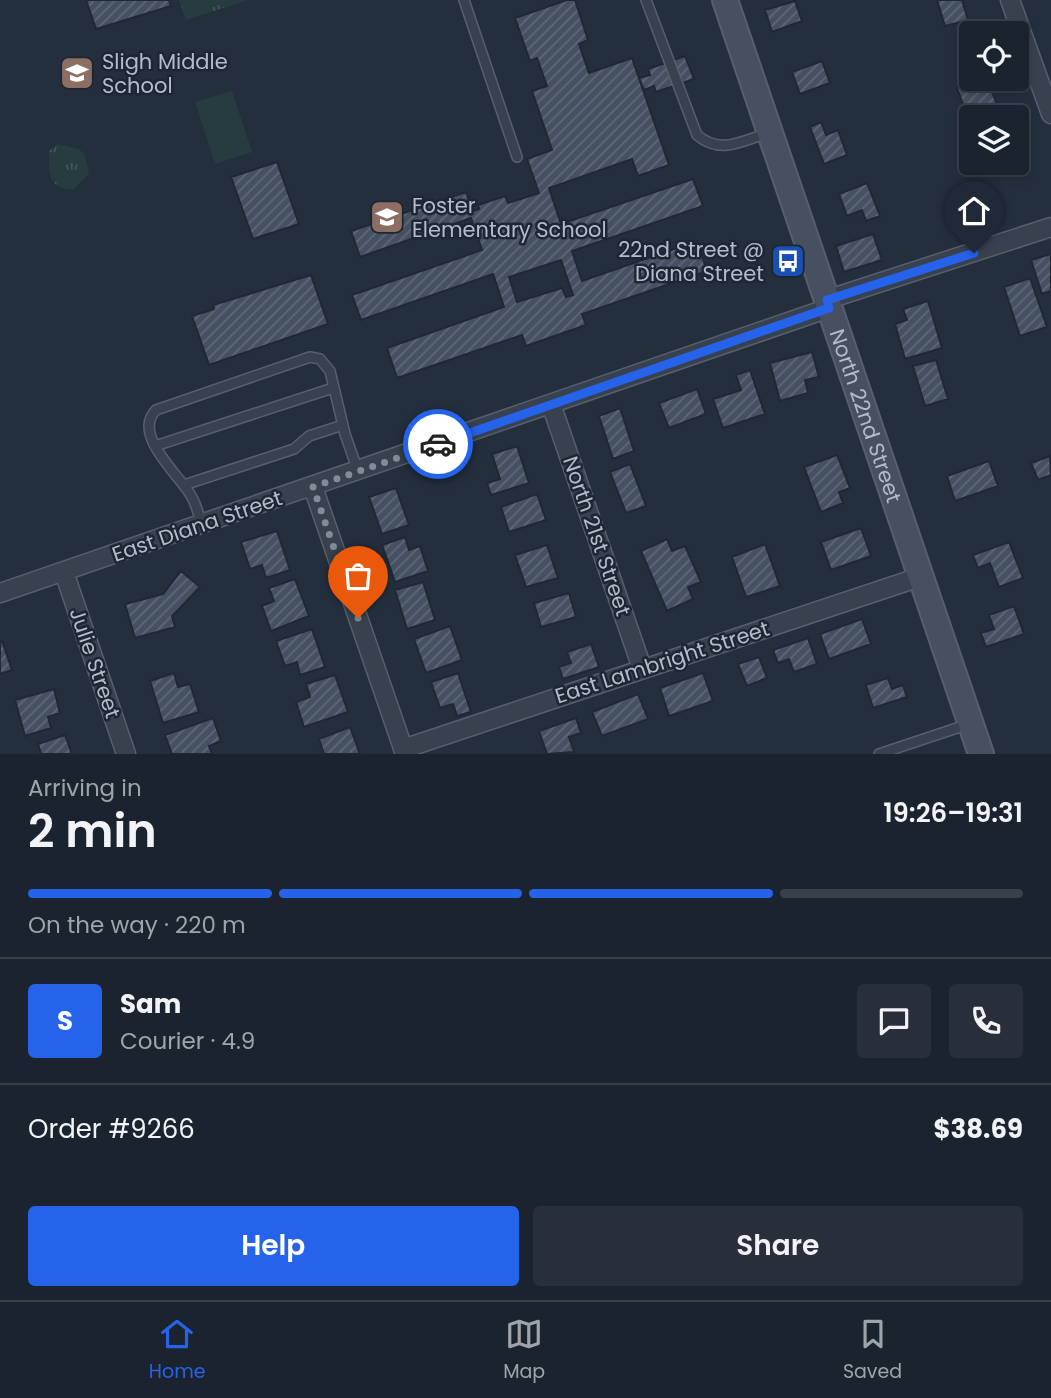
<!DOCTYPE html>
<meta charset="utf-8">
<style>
body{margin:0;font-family:Poppins,sans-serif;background:#282f3a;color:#f1f3f6;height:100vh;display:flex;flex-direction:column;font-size:26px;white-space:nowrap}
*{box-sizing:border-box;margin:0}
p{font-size:23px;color:#a0a4aa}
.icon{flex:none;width:38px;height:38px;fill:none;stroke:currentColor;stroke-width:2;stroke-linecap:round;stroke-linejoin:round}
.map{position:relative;height:754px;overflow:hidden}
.details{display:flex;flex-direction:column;background:#1b232e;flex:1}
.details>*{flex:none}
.controls{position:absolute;left:959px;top:21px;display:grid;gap:14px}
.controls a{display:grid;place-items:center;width:70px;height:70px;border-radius:7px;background:#1b232e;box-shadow:0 4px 10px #0003,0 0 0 2px #39404a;font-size:35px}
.pin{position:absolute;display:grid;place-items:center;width:60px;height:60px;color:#fff;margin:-72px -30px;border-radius:50% 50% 50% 0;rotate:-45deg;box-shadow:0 0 7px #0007}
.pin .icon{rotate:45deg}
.courier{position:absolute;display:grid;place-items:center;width:70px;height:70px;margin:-35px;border:5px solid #2563eb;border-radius:50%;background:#fff;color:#222;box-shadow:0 2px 9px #0007}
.overview em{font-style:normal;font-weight:600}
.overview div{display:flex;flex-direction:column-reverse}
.overview{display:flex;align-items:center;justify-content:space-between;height:119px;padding:0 28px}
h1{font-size:46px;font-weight:600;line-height:52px}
.bar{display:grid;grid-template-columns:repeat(4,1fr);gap:10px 7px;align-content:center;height:84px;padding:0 28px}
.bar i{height:9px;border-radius:5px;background:#39404a}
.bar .active{background:#2563eb}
.bar p{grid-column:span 4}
.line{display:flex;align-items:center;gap:18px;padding:0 28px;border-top:2px solid #39404a}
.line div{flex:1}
.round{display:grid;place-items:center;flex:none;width:74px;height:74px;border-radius:7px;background:#282f3a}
.action{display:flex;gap:14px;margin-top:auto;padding:14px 28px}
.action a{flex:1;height:80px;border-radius:7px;background:#2563eb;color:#fff;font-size:28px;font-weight:600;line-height:80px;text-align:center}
.action a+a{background:#282f3a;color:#f1f3f6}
.tab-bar{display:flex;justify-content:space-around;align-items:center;height:98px;border-top:2px solid #39404a;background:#1b232e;font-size:19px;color:#a0a4aa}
.tab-bar a{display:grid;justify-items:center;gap:4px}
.tab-bar .active{color:#2563eb}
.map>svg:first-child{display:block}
.grass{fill:url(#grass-tufts)}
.pitch{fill:#263c3f}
.building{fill:url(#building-hatch);stroke:#1f2835;stroke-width:2;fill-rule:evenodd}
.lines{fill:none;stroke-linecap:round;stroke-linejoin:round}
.lane-casing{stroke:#565f6c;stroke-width:12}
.street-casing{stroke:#565f6c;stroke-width:21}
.secondary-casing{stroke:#565f6c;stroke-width:28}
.lane{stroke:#38414e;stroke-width:9}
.street{stroke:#38414e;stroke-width:18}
.secondary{stroke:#465061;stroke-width:24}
.done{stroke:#828b98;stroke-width:7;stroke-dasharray:0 12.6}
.route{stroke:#2563eb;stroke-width:9}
.labels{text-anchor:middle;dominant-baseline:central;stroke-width:5;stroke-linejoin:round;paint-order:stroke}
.poi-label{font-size:21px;fill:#b4bcc9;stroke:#1d2633;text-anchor:start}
.street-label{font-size:21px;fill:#b4bcc9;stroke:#1d2633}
</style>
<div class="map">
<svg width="1051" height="754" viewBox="0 0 1051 754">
<defs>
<pattern id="grass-tufts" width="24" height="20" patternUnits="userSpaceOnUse" patternTransform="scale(1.75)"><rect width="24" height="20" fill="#263c3f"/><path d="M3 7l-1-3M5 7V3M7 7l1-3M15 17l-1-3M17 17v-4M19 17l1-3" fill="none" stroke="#435659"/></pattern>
<pattern id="building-hatch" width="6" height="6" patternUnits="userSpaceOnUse" patternTransform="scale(1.75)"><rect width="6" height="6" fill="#455162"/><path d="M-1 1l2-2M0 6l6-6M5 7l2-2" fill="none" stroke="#5d6877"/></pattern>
</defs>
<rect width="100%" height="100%" fill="#242f3e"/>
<!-- grass -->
<path class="grass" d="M179,0H248L186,20Z
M57,144L79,149L85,155L89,173L74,189C49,192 48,170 49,151Z"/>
<!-- pitch -->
<path class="pitch" d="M232,91L252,152L215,164L195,102Z"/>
<!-- building -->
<path class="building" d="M86,0H169L171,6L96,29Z
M567,0H575L588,40L579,44L589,73L632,58L669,165L638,176L632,159L549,188L561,224L693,179L703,206L572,251L582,281L697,241L707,271L582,314L586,325L526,346L522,335L397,378L387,348L504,307L493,274L361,320L352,295L482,250L471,218L360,257L351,231L466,192L473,211L479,209L478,205L505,196L508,203L539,193L527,159L552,150L532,91L547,86L537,58L530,61L515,18ZM561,260L573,295L566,297L562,288L517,302L509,277Z
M937,0H962L968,20L945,26Z
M795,1L802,21L772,32L765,10Z
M685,56L694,79L656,92L654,86L644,90L639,78L650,75L648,69Z
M822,61L830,83L800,94L792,72Z
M971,69V79H987L1000,112L985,117H971L970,123L957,88L972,82L967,70Z
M821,122L826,135L838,130L847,155L824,164L810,127Z
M277,162L299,224L253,239L231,177Z
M867,183L880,216L866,221L862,210L847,216L839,194Z
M873,234L882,260L844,272L836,246Z
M1051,254V291L1042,294L1031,260Z
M311,275L328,324L209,365L192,316L214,309L213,305Z
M1030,278L1047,327L1020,336L1004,287Z
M928,301L942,348L905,359L895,324L907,320L903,309Z
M812,352L819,377L805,380L808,393L780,401L770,363Z
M936,360L948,399L925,406L913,366Z
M750,370L765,414L723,428L713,399L741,390L736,375Z
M697,389L706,414L669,428L659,403Z
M620,408L634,451L613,459L599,416Z
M517,446L529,483L491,495L487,483L500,479L492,454Z
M837,455L850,488L839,492L843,503L821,512L804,467Z
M1050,456L1051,475L1038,480L1031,463Z
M989,461L998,486L955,501L947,476Z
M630,464L646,506L626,513L610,472Z
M396,488L409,525L382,534L369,497Z
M537,494L546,520L509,532L501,507Z
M861,528L871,556L831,570L821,542Z
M277,531L290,570L266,578L262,565L250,569L241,542Z
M405,537L409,550L420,546L428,571L395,582L382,545Z
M667,539L672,551L685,546L701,582L688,587L693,599L667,611L641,551Z
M1009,542L1023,578L999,587L990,563L978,568L973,555Z
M765,544L780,586L746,597L732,557Z
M547,545L558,578L526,587L515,555Z
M181,571L200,587L172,616L175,627L135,638L125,604L163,594Z
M295,579L309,616L271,631L262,606L274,601L269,588Z
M423,582L435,620L407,629L395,590Z
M569,593L576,617L541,627L534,603Z
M1014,606L1024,634L986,647L981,633L994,629L989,615Z
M862,619L871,644L829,659L820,634Z
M450,626L462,660L426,673L414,639Z
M312,629L325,667L300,675L297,662L285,666L276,641Z
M808,638L817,664L794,672L789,659L778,663L773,650Z
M2,641L12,670L0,674V642Z
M591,644L599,667L563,679L559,667L571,663L567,652Z
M759,657L767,678L747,686L738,664Z
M174,673L178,687L190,684L199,712L163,723L150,681Z
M458,673L471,712L457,716L453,704L440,708L431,682Z
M703,673L713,701L669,716L660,688Z
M335,675L348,712L304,727L296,702L310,697L306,684Z
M888,678L892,689L903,685L907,697L873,708L866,685Z
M54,689L60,713L48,717L51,728L25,736L15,700Z
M638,694L648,719L602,736L592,712Z
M213,718L221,741L209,746L212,754H172L165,735Z
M576,718L581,733L569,737L574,752L547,754L539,731Z
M350,727L360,754H324L319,739Z
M65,735L72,754H41L38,744Z"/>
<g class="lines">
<!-- lane casing -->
<g class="lane-casing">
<path id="lane" d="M464,0L517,157
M646,0L697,135C720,155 742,141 768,133
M155,446L333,388
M184,485L294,449L309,436L343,425
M202,525C199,515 196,503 190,494C177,473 132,434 156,410L310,357L320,359L330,371L345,434L358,471
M879,754L969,724"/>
</g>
<!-- street casing -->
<g class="street-casing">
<path id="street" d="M1010,0L1051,114
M826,300L1051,227
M551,404L642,668
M313,487L405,754
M64,572L126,754
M0,593L829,308
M403,749L920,577"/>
</g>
<!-- secondary casing -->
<g class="secondary-casing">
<g id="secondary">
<path id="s1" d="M725,0L981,754"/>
</g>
</g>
<!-- lane -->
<use href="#lane" class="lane"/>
<!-- street -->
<use href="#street" class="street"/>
<!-- secondary -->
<use href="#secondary" class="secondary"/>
</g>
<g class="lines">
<!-- done -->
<path class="done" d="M358,618L313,487L438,444"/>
<!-- route -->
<path class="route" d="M438,444L829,308L827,300L974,253"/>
</g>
<!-- icons -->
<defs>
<g id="school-square" transform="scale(1.75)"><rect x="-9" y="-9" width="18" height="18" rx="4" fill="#8d6e63" stroke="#1d2633"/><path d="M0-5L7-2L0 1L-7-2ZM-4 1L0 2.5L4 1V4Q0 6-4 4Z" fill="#fff"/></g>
<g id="bus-square" transform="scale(1.75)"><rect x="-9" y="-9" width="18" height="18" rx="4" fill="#1a4fb4" stroke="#1d2633"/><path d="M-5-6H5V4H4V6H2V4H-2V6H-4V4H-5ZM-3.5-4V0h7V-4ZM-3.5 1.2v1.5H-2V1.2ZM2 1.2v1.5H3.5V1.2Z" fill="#fff"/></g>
</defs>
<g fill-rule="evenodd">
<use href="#school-square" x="77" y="73"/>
<use href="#school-square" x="387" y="217"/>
<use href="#bus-square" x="788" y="261"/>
</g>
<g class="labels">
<!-- poi labels -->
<g class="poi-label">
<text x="102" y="61">Sligh Middle<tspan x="102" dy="24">School</tspan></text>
<text x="412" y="205">Foster<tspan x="412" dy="24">Elementary School</tspan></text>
<text x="764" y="249" text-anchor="end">22nd Street @<tspan x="764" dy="24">Diana Street</tspan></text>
</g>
<!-- street labels -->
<g class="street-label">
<text stroke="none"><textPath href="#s1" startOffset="439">North 22nd Street</textPath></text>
<text transform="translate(197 526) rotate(-19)">East Diana Street</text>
<text transform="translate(597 536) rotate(71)">North 21st Street</text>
<text transform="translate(662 662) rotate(-18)">East Lambright Street</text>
<text transform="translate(95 663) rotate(71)">Julie Street</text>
</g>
</g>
</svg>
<div class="controls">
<a><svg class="icon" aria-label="locate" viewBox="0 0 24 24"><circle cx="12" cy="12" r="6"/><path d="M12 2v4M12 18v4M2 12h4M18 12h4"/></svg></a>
<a><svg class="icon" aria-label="layers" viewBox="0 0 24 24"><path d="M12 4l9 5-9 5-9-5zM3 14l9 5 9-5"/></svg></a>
</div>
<div class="pin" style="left:358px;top:618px;background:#ea580c"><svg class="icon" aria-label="bag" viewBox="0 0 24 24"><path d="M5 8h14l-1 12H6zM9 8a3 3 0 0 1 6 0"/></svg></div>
<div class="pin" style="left:974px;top:253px;background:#1f2937"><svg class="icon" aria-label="home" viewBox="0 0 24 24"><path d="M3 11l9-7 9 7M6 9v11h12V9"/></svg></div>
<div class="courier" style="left:438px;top:444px"><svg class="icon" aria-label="car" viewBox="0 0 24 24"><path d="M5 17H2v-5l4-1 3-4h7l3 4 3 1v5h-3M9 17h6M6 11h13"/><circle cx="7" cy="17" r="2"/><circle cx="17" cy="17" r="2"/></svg></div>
</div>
<section class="details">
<div class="overview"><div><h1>2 min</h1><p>Arriving in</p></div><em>19:26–19:31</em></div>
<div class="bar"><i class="active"></i><i class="active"></i><i class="active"></i><i></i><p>On the way · 220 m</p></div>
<div class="line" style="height:126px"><b class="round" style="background:#2563eb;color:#fff">S</b><div><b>Sam</b><p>Courier · 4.9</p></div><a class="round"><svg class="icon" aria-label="chat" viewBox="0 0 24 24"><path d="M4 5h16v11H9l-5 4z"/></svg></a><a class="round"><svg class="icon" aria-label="phone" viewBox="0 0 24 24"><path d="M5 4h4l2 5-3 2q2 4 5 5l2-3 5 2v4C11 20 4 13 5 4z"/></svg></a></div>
<div class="line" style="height:91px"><div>Order #9266</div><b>$38.69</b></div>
<div class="action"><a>Help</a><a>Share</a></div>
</section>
<nav class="tab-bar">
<a class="active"><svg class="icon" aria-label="home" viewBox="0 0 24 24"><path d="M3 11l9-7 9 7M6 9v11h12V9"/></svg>Home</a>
<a><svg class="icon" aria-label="map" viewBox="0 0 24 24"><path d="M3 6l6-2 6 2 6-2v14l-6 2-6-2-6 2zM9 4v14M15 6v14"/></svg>Map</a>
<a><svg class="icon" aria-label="saved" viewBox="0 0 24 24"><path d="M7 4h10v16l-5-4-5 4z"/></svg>Saved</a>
</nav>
